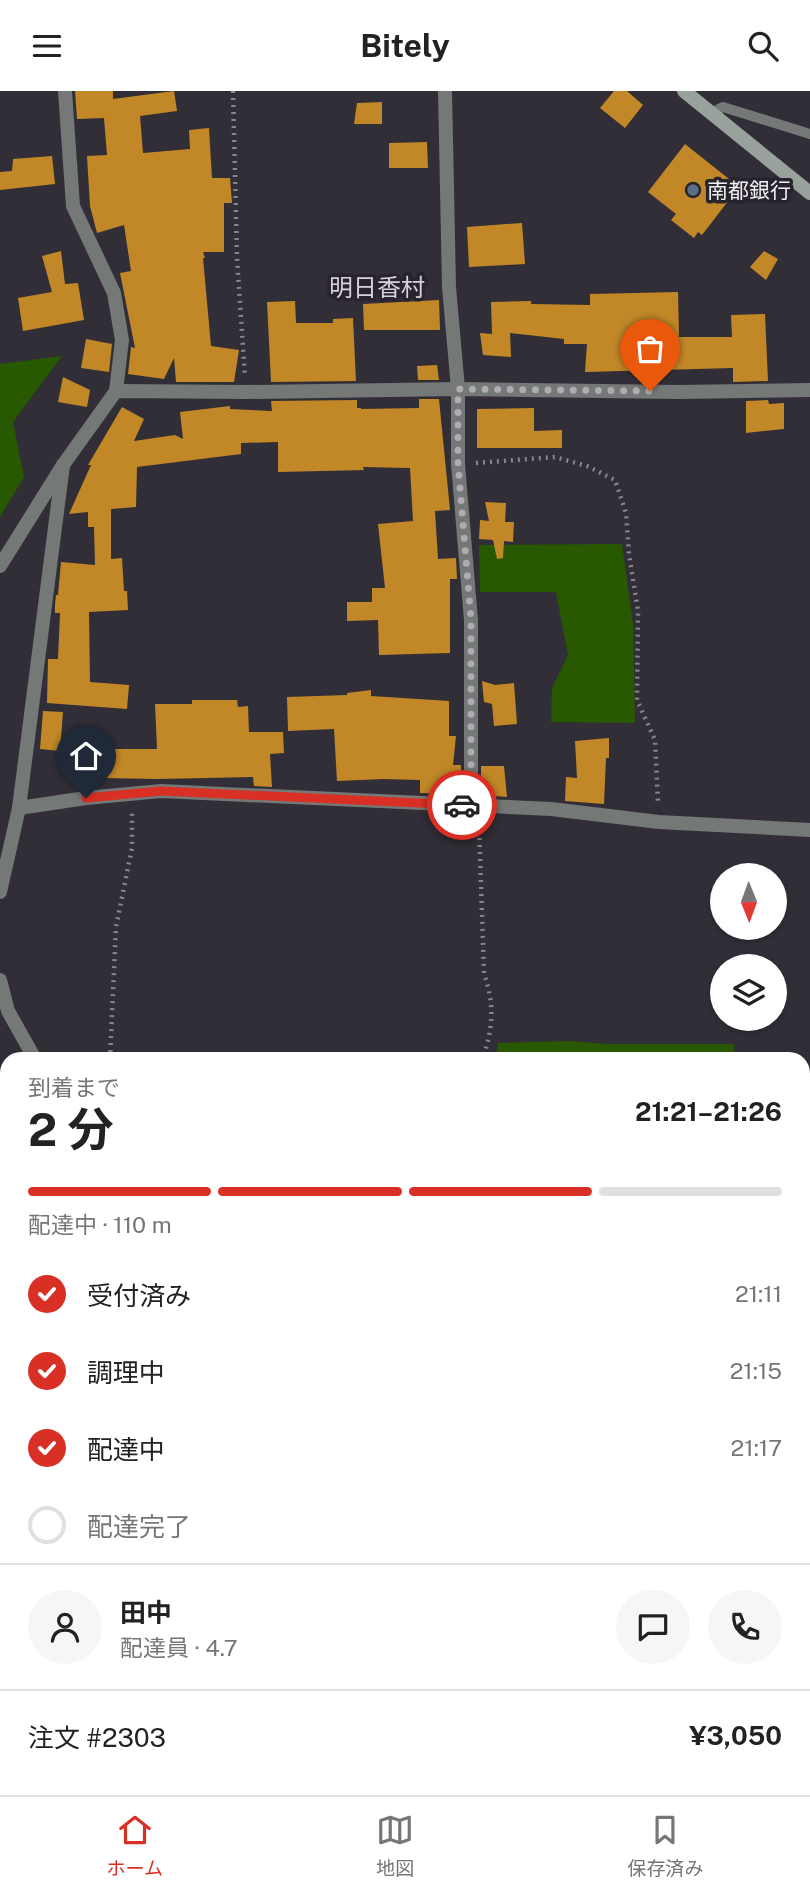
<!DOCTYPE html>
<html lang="ja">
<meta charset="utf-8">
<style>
body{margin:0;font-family:"Public Sans","Noto Sans JP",sans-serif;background:#f6f6f6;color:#222;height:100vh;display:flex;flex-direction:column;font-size:26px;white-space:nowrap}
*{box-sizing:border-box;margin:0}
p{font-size:23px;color:#767676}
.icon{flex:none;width:38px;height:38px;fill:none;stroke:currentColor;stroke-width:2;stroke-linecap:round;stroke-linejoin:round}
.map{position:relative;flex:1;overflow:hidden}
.side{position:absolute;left:0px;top:961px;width:810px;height:744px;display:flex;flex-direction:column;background:#fff;border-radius:21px 21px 0 0;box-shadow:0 2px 5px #0004}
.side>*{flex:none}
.needle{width:46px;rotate:179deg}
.fabs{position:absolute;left:710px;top:772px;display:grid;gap:14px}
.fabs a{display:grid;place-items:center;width:77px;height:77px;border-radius:50%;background:#fff;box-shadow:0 2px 5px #0004;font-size:35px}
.pin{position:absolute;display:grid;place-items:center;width:60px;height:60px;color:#fff;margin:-72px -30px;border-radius:50% 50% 50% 0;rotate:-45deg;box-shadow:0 0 7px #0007}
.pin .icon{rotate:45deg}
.courier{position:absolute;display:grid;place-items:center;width:70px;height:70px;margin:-35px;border:5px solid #d93025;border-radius:50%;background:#fff;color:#222;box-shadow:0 2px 9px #0007}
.head em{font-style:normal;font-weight:700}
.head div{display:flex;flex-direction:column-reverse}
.head{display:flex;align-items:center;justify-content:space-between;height:119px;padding:0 28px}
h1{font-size:46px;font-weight:700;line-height:52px}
.bar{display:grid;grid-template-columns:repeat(4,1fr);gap:10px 7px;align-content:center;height:84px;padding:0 28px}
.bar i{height:9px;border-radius:5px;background:#e0e0e0}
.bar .active{background:#d93025}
.bar p{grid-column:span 4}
.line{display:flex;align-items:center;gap:18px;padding:0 28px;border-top:2px solid #e0e0e0}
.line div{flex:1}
.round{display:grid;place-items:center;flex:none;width:74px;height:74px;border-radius:37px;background:#f6f6f6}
ol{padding:0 28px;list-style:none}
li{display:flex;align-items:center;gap:21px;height:77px}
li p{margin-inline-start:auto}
li .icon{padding:7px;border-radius:50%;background:#d93025;color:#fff;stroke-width:4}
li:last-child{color:#767676}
li i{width:38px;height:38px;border:4px solid #e0e0e0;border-radius:50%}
header{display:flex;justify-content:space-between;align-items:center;height:91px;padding:0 28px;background:#fff;font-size:32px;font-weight:700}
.tabs{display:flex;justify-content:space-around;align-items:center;height:98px;border-top:2px solid #e0e0e0;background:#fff;font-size:19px;color:#767676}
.tabs a{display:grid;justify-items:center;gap:4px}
.tabs .active{color:#d93025}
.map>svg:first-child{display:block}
.green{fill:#285900}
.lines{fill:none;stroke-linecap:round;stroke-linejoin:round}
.stream{stroke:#4d595d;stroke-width:7}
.building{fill:#c28828}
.path{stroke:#88858d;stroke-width:4.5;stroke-dasharray:2 5;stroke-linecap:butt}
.service{stroke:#747876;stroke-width:10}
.minor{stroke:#747876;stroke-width:14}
.tertiary{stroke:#747876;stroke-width:14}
.secondary{stroke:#99a19d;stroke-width:14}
.done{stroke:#aeabb2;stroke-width:7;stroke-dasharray:0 12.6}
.route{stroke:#d93025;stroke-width:9}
.service-dot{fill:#5c6f8a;stroke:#28242d;stroke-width:2.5}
.labels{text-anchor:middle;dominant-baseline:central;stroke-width:7;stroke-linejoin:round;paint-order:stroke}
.poi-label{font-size:21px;fill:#f1eef4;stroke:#28242d;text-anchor:start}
.quarter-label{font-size:24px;fill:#d7d1dd;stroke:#28242d}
</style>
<header><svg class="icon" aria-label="menu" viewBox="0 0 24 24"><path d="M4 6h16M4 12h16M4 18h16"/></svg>Bitely<svg class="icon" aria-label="search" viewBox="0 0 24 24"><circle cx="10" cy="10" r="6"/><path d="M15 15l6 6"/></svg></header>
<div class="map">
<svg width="810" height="1704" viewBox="0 0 810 1704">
<rect width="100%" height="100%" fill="#322e37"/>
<!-- green -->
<path class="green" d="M62,265L13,331L24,386L0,426V273Z
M622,453L633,533L635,632L551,631L552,597L568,564L556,501H480L479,454Z
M570,950L608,953H734V968H497L498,952Z"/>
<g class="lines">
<!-- stream -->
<path class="stream" d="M803,1324L810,1320
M595,1704L599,1698"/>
</g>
<!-- building -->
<path class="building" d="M75,0H113V8L174,0L177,20L140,25L143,62L190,58L189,39L209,37L212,87H230L232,112H224V161H203L205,167H203L211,255L239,259L234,291H176L174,267L164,288L128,283L131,256L135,257L120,182L131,180L124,134L97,142L90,115L87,65L107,64L104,27L77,28Z
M614,0H627L643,14L625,37L600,17Z
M382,11V33H354L357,12Z
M427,51L428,77H389V52Z
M685,53L739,96L702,144L698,141L694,147L671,129L676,123L648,101Z
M52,65L55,93L0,99V81L12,80L13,68Z
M522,132L525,173L469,176L467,136Z
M61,160L65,193L78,192L84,229L23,240L18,207L52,201L42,165Z
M764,160L778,168L766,189L750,176Z
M678,201L679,246H732L731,224L765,223L768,290L733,291V277L585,281L587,253H564V248L510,242L511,266L483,264L480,242L492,243L491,211L531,210V213L590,214V203Z
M439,209L440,239H364L363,213Z
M295,210L296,232H333V228L353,227L356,290L271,291L267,211Z
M86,248L112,253L109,281L81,277Z
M437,274L439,289H418L417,275Z
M63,286L90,299L87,316L58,311Z
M419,308H439L450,419L435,420L438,468L456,467L457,488H450V562L379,564L378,529L347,530V511H372V497H385L378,433L413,430L410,377L363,376L364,379L278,381V351L241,352V363L137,376L136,416L111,418V468L122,467L124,500H127L128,519L89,521L90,591L129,594L127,618L47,612L48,568H58L60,522H55V514L56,504H58L61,471L95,474L94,436H88V421L69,423L91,374H88L122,316L144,328L134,350L175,344L183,348L180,321L230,315V318L272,320L271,310L357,309V317H361V318L419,317Z
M768,309L769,313L784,312V338L746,342V310Z
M534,317V340L562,339V357H477V318Z
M485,411L506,412L505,431H514L513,451L504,450L503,467L497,468L493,449L479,448L480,429L489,430Z
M482,590L495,594L514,592L517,633L494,635L492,613L484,611Z
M371,599V605L449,610V645H456L453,674H461V703L420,702V689L383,688L337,690L334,638L288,640L287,606L347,604V602Z
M192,609H237L238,616L248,615L249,641H283L284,662L270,663L272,696L254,695L253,686L158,688L102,687L103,658H157L155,613H192Z
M43,620L63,621L60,660L40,658Z
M609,647V667H606L604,713L565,710L566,686L577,687L575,650Z
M481,675H504L507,706L481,704Z"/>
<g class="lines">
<!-- path -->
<path class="path" d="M233,0L237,167L245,286
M476,372L555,366L587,375L615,389L626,422L629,463L638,520L637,609L655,649L658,713
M479,733L484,882C495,915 493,935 483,968
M110,968L116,836L132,757V718
M0,1093L7,1095
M527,1698L530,1703
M736,1698L739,1704"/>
<!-- service -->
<path class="service" d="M711,22L723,16L810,43"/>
<!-- minor -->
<path class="minor" d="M65,0L73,115L114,202L122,249L116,300
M445,0L449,196L458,298V373L471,529V715
M0,475L63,374
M19,717L86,707L161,700L551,718L659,731L810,739
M0,1511L7,1510"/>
<!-- tertiary -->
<path class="tertiary" d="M0,801L19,717L63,374L116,300L246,301L458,298L678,301L810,299
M0,889L8,920L35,968
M93,1704L95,1698"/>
<!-- secondary -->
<path class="secondary" d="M684,0L810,102"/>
</g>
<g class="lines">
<!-- done -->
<path class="done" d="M462,714L471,715V528L458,373V298L650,300"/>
<!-- route -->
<path class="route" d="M86,707L161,700L462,714"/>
</g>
<!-- markers -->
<circle class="service-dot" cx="693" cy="99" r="7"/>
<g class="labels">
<!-- poi labels -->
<g class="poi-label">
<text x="707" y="99">南都銀行</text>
</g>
<!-- quarter labels -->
<g class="quarter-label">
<text x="377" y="196">明日香村</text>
</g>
</g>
</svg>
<div class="fabs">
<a><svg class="needle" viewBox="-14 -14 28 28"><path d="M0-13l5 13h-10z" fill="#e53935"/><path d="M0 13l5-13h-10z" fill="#767676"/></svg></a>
<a><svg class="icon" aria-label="layers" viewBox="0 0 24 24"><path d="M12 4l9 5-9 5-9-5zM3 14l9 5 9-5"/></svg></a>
</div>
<div class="pin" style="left:650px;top:300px;background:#ea580c"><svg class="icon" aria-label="bag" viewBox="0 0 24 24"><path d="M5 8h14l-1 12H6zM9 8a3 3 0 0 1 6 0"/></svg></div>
<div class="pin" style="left:86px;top:707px;background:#1f2937"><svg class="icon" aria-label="home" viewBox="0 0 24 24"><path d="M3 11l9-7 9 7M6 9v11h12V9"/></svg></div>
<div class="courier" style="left:462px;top:714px"><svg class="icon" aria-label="car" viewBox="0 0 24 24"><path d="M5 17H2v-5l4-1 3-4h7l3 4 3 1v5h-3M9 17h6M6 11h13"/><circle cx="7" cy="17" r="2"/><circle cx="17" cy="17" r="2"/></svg></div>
<section class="side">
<div class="head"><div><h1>2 分</h1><p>到着まで</p></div><em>21:21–21:26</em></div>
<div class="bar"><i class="active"></i><i class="active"></i><i class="active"></i><i></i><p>配達中 · 110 m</p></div>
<ol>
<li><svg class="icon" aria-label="check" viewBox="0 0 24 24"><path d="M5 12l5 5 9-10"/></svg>受付済み<p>21:11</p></li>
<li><svg class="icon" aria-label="check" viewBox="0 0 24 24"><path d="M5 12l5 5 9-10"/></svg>調理中<p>21:15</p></li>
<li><svg class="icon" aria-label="check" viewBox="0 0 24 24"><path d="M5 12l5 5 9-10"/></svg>配達中<p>21:17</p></li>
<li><i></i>配達完了</li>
</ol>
<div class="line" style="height:126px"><a class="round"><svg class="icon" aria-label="person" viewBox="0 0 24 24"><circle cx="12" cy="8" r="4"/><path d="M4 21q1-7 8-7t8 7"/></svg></a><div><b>田中</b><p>配達員 · 4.7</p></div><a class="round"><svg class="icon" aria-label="chat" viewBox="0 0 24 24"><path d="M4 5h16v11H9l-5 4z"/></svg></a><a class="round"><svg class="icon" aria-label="phone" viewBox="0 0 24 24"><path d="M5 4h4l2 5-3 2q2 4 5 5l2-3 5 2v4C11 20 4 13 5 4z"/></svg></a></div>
<div class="line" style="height:91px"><div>注文 #2303</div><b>¥3,050</b></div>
</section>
</div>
<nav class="tabs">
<a class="active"><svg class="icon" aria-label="home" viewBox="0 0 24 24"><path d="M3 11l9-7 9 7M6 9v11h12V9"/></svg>ホーム</a>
<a><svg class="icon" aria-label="map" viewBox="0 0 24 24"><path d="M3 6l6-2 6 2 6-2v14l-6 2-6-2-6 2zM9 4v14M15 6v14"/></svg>地図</a>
<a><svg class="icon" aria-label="saved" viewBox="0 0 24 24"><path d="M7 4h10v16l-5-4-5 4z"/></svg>保存済み</a>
</nav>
